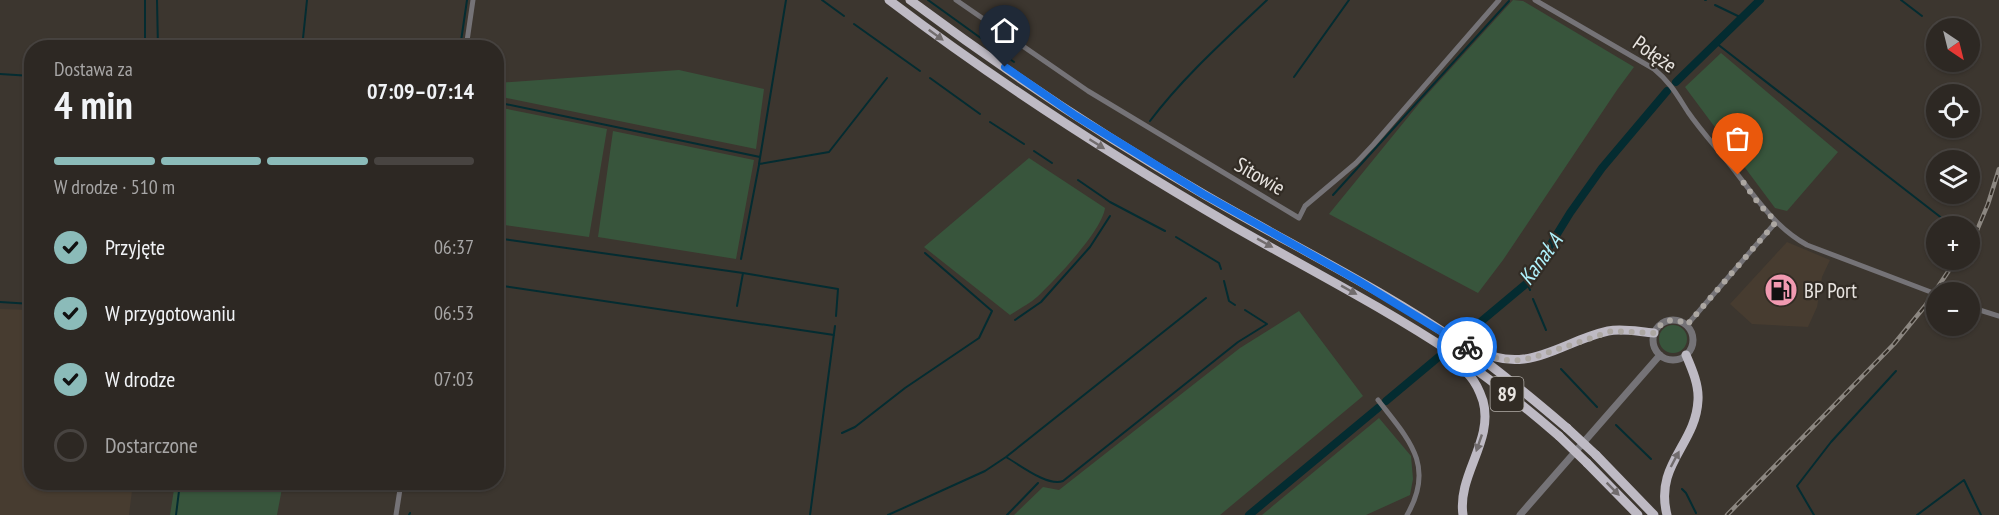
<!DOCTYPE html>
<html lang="pl">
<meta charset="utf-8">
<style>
body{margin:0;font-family:"PT Sans Narrow",sans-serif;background:#35302b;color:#f1f3f6;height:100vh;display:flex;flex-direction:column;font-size:22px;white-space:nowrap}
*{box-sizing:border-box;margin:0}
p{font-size:20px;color:#a7a6a6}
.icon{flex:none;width:33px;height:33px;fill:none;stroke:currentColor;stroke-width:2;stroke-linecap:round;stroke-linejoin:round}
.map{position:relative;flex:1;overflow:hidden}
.details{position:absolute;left:24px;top:40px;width:480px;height:450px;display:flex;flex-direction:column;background:#2d2823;border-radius:24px;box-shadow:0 2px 4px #0004,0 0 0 2px #484441}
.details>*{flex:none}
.needle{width:39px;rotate:145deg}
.tools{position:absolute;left:1926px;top:18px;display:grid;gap:12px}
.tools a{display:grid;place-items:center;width:54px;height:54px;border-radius:50%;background:#2d2823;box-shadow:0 2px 4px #0004,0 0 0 2px #484441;font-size:30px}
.pin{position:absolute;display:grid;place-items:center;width:51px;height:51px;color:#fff;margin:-62px -26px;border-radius:50% 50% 50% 0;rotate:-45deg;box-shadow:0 0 6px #0007}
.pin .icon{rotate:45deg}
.courier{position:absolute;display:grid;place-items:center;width:60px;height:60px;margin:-30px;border:4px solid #1a73e8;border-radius:50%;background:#fff;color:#222;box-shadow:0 2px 8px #0007}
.head em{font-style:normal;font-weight:800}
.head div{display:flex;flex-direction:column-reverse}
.head{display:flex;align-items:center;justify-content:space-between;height:102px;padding:0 30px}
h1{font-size:39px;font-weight:800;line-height:45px}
.bar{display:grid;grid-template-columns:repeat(4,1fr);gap:9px 6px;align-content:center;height:72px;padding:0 30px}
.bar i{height:8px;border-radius:4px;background:#484441}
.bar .selected{background:#8bbbb9}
.bar p{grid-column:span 4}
ol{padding:0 30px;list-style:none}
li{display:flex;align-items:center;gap:18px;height:66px}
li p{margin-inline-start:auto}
li .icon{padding:6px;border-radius:50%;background:#8bbbb9;color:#111;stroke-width:4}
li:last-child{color:#a7a6a6}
li i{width:33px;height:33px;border:3px solid #484441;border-radius:50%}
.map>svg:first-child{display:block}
.built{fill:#473c30}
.green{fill:#38553c}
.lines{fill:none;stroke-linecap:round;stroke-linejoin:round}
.stream{stroke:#042c31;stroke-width:2}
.canal{stroke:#042c31;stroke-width:8}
.minor{stroke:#757377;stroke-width:5}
.tertiary{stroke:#757377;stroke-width:7}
.trunk{stroke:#bebac4;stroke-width:9}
.rail-casing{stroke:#8c8781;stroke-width:4.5}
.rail{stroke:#322c25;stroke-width:2;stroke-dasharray:7;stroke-linecap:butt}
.trunk-bridge{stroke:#bebac4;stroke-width:9}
.oneway{fill:#716c6d}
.done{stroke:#aca7a2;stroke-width:6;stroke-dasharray:0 10.8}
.route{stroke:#1a73e8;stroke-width:8}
.labels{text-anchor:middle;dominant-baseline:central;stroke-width:4.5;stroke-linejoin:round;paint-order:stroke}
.shield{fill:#322c25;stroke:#b1ada8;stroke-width:1.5}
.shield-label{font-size:20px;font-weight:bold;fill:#e8e4e0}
.street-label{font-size:21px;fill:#e8e4e0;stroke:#322c25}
.poi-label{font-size:21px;fill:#e8e4e0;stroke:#322c25;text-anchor:start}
.water-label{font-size:22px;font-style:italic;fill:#aff1fb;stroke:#322c25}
</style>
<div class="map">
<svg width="1999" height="515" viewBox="0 0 1999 515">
<rect width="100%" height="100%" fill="#3c362f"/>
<!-- built -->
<path class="built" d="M1787,242L1830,260L1822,277L1817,307L1808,327L1752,324L1730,304Z
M0,309L31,310L32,483H133L129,515H0Z"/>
<!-- green -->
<path class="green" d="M1513,0L1523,1L1634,67L1617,90L1503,260L1478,293L1329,214L1422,100Z
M1721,53L1838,152L1787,211L1775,208L1685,87Z
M679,70L764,89L756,149L497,96V83Z
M497,107L607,129L589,237L497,224Z
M613,131L754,160L736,259L598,237Z
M1029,158L1105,208C1102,231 1055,280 1037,297C1029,304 1019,309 1010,315L924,247Z
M1299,311L1363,396L1220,515H1014L1043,487L1059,490L1240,348Z
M1659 339a14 14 0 1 1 28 0a14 14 0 1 1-28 0Z
M1379,418L1411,456L1413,479L1410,495L1366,515H1262Z
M175,483H283L277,515H170Z"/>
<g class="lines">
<!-- stream -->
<path class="stream" d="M145,0V48
M157,0L158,48
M786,0L759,164L829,152L887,78
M822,0L844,16
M928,0L1014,62
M1705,0H1706
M1901,0L1922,16
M1715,5L1742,18
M854,24L920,71
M1716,43L1952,226
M302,48L307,0
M460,48L467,0
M0,74L32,76
M1294,77L1349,0
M930,78L980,114
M496,102L760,157
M1150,121C1184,76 1226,39 1267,0
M990,122L1024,144
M1034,151L1052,163
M1078,180L1110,202L1165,231
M1333,195L1509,1
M1176,237L1219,263L1221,269
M496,238L743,273
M741,259L759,165
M1224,281L1229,301L1235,305
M1527,283L1530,290
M496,285L834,335
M1533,299L1546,330
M0,302L32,304
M737,306L743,273L838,289L836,316
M1015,320L1041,302L1090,247L1110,216
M1561,369L1597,407
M1616,425L1651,459
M842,433L855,427L905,388L979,338L992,311L925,253
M1006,457C1020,465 1048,487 1063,481L1238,342L1267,324L1245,310
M410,488V483
M1682,489L1686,493L1696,513
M176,515L180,483
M409,515L410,513
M810,515L835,326
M888,515L985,471L1006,457L1206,298
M1007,515L1038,483
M1814,515L1797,486L1831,442L1896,371
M1917,515L1964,480L1981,515"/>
<!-- canal -->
<path class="canal" d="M1676,82L1760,0
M1386,401L1527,283L1570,213L1602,168L1667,91
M1249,515L1378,408"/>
<!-- minor -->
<path class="minor" d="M956,0L1088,91L1299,218L1305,206L1356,163L1373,145L1499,0
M1535,0L1654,69C1671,83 1677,95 1688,112C1701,131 1717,148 1731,166C1754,195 1773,226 1807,245L1936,294
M466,48L473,0
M1970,307L1999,316
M1687,325L1776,222
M1378,400C1408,439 1436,465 1407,515
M396,515L401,483"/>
<!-- tertiary -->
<path class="tertiary" d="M1653 340a20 20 0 1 1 40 0a20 20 0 1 1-40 0Z
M1520,515L1660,355"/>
<!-- trunk -->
<path class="trunk" d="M889,0C998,83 1114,157 1233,226C1306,268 1381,306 1452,353C1490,378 1525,407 1559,436
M910,0C1004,70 1103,136 1205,195C1291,245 1382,289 1464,346C1500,371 1534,400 1567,428
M1476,349C1527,377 1559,342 1608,331C1623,328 1639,332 1654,333
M1455,359C1459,366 1465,370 1470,376C1477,384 1480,392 1483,401C1494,441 1457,475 1463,515
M1596,455L1654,515
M1587,463L1638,515
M1667,515C1654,464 1696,445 1698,400C1699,385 1692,369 1686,355"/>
<!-- rail casing -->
<g class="rail-casing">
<path id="rail" d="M1970,247L1988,204L1999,169
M1727,515L1894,344L1925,306L1956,260"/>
</g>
<!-- rail -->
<use href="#rail" class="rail"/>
<!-- trunk-bridge -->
<path class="trunk-bridge" d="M1567,428L1596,455
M1559,436L1587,463"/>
</g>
<!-- one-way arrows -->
<defs><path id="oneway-solid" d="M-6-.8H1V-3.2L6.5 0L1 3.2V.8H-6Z" transform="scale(1.5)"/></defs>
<g class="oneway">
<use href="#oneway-solid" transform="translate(936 35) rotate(36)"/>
<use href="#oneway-solid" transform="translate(1097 144) rotate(32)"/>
<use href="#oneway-solid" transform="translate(1265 243) rotate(29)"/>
<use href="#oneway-solid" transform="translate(1349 290) rotate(29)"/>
<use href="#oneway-solid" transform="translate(1479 443) rotate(109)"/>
<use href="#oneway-solid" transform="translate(1675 459) rotate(-62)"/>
<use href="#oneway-solid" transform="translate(1613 489) rotate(45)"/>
</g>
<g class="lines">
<!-- done -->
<path class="done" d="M1467,347L1471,346L1490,357L1513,361L1532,358L1612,331L1654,333C1662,320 1674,316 1687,325L1776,222L1759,204L1738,175"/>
<!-- route -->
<path class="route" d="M1005,67L1076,116L1203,194L1357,280L1467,347"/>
</g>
<!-- icons -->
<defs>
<g id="fuel-disc" transform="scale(1.725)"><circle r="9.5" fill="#f19ab1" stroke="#322c25"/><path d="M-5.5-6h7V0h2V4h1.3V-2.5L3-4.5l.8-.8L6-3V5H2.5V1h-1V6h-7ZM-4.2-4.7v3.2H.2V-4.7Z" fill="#111"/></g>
</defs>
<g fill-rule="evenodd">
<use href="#fuel-disc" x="1781" y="290"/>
</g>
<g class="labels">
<!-- shield labels -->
<rect class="shield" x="1490.5" y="377" width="33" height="34" rx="4.5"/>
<g class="shield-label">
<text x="1507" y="394">89</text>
</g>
<!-- street labels -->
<g class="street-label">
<text transform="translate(1655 54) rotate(35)">Połęże</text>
<text transform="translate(1260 176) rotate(30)">Sitowie</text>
</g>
<!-- poi labels -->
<g class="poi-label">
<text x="1804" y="290">BP Port</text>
</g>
<!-- water labels -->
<g class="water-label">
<text transform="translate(1540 259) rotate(-54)">Kanał A</text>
</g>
</g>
</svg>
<div class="tools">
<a><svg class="needle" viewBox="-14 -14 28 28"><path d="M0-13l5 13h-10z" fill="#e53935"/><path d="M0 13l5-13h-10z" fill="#a7a6a6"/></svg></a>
<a><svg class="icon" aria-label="locate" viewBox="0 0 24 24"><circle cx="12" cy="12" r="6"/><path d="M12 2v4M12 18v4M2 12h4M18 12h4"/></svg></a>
<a><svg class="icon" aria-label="layers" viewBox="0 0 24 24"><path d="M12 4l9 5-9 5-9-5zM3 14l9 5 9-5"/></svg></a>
<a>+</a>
<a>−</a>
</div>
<div class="pin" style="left:1738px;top:175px;background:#ea580c"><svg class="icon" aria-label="bag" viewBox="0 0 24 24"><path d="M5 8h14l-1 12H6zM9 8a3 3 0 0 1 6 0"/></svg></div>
<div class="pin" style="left:1005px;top:67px;background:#1f2937"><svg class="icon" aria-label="home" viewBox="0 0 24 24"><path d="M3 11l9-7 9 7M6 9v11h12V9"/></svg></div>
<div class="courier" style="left:1467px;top:347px"><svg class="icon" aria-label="bike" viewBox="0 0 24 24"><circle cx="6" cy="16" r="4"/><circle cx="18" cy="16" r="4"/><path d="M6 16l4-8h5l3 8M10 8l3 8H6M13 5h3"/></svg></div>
<section class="details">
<div class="head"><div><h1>4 min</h1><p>Dostawa za</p></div><em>07:09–07:14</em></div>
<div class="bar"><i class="selected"></i><i class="selected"></i><i class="selected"></i><i></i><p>W drodze · 510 m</p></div>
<ol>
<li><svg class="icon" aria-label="check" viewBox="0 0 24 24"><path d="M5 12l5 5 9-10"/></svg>Przyjęte<p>06:37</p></li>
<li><svg class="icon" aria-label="check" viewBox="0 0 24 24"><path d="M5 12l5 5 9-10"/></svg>W przygotowaniu<p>06:53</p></li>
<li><svg class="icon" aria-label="check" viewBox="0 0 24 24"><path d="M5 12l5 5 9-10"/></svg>W drodze<p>07:03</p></li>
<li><i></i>Dostarczone</li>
</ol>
</section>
</div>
